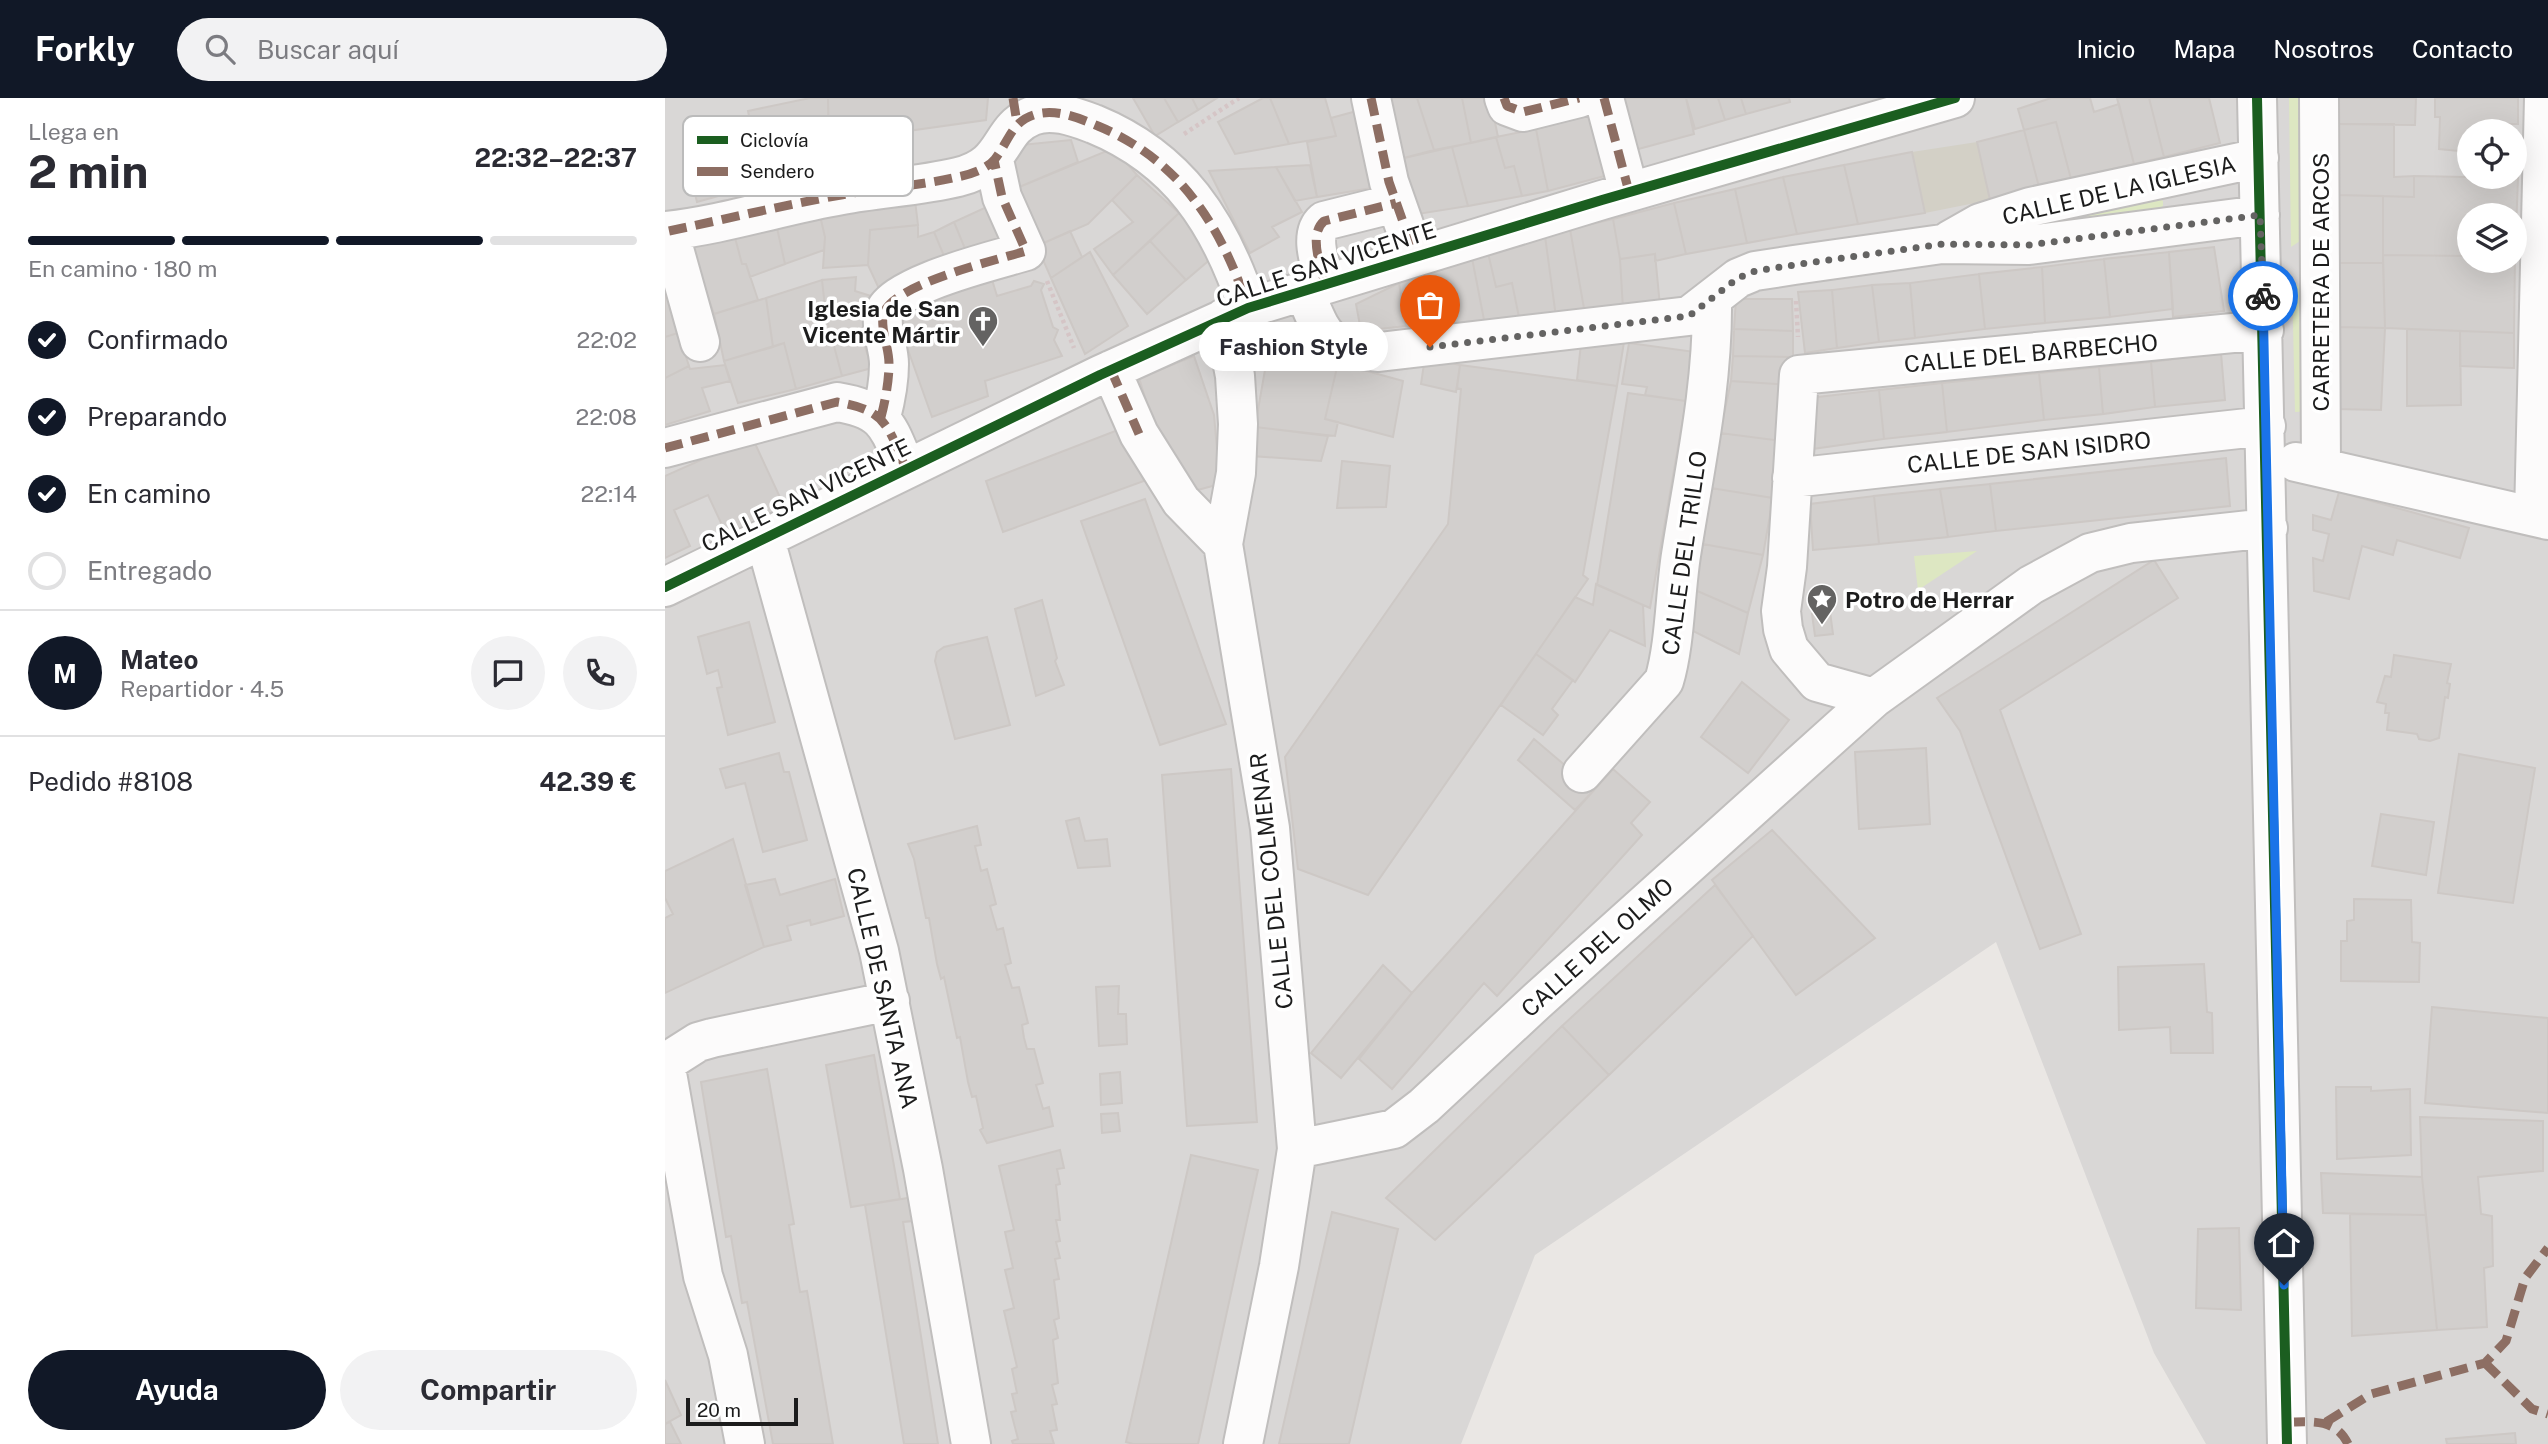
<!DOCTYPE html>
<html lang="es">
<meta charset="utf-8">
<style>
body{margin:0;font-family:"Public Sans",sans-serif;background:#f2f2f3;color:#2b2b33;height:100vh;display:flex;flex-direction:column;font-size:26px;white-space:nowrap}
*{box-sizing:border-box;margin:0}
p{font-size:23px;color:#7c7c81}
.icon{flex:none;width:38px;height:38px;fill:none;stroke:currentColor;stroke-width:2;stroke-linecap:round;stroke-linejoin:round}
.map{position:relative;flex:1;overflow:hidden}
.drawer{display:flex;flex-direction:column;background:#fff;width:665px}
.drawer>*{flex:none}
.controls{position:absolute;left:1792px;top:21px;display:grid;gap:14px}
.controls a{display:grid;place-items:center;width:70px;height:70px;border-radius:50%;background:#fff;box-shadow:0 7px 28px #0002;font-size:35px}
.scale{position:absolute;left:21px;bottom:18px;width:112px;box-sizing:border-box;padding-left:7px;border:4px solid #1c1c1c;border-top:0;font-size:19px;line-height:24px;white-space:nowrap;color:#1c1c1c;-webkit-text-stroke:5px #fff;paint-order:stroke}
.pin{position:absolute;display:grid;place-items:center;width:60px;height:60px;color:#fff;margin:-72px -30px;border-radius:50% 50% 50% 0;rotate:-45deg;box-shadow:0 0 7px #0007}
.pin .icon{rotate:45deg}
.courier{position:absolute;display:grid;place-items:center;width:70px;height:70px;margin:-35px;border:5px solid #1a73e8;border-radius:50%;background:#fff;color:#222;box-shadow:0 2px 9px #0007}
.bubble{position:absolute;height:49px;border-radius:24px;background:#fff;box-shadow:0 7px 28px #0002;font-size:23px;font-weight:700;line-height:49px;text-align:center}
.headline em{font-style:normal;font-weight:700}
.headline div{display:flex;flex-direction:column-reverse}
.headline{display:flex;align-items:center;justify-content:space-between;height:119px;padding:0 28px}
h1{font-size:46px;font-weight:700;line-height:52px}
.bar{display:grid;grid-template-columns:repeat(4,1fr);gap:10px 7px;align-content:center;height:84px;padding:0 28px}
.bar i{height:9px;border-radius:5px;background:#e1e1e2}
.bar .selected{background:#111827}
.bar p{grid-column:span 4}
.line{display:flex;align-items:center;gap:18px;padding:0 28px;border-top:2px solid #e1e1e2}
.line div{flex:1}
.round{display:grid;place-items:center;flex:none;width:74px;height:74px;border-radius:37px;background:#f2f2f3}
ol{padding:0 28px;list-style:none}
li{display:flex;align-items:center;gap:21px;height:77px}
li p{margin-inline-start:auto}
li .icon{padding:7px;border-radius:50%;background:#111827;color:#fff;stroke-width:4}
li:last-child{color:#7c7c81}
li i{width:38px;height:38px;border:4px solid #e1e1e2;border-radius:50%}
.button{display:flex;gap:14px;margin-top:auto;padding:14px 28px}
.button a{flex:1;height:80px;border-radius:42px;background:#111827;color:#fff;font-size:28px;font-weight:700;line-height:80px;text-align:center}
.button a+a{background:#f2f2f3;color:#2b2b33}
header{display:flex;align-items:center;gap:42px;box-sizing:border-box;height:98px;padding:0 35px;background:#111827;color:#fff}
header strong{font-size:33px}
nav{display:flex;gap:38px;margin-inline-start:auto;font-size:24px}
.search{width:490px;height:63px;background:#f2f2f3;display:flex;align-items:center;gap:18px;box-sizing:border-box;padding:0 24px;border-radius:38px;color:#7c7c81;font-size:26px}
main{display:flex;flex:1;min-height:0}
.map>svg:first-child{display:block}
.residential{fill:#d9d7d6;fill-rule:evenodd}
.construction{fill:#d3d0c6}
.grass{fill:#dde7c2}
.building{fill:#d2cfcd;stroke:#cdc8c5;stroke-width:2}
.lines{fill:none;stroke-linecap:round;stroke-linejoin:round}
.minor-casing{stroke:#c0bebd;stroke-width:42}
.path{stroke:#d5c5c6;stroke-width:4.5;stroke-dasharray:3.5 3.5;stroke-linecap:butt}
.minor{stroke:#fcfbfb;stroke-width:38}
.quiet{stroke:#8d6e63;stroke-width:9;stroke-dasharray:18 9;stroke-linecap:butt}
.cycleway-casing{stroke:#fff;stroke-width:15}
.cycleway{stroke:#1b5e20;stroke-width:10}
.done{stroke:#646362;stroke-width:7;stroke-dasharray:0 12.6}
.route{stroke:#1a73e8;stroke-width:9}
.labels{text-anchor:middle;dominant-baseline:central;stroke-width:7;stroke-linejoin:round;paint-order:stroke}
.street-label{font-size:23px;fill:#1c1c1c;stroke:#fff}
.poi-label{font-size:23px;font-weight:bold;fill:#1c1c1c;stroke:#fff;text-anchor:end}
.key{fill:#fff;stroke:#bbb;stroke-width:2}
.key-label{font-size:19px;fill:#1c1c1c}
</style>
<header>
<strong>Forkly</strong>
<div class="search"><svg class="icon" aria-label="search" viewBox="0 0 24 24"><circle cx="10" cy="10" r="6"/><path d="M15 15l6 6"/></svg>Buscar aquí</div>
<nav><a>Inicio</a><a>Mapa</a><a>Nosotros</a><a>Contacto</a></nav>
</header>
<main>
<section class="drawer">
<div class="headline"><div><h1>2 min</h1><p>Llega en</p></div><em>22:32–22:37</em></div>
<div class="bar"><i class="selected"></i><i class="selected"></i><i class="selected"></i><i></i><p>En camino · 180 m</p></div>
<ol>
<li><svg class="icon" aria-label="check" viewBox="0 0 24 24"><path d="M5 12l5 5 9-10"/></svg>Confirmado<p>22:02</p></li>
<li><svg class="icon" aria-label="check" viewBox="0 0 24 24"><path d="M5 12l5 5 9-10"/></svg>Preparando<p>22:08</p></li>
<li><svg class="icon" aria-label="check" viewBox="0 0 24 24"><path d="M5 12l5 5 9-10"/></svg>En camino<p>22:14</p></li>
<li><i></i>Entregado</li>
</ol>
<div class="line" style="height:126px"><b class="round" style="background:#111827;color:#fff">M</b><div><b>Mateo</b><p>Repartidor · 4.5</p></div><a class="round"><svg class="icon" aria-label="chat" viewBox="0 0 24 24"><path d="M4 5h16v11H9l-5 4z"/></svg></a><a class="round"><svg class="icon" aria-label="phone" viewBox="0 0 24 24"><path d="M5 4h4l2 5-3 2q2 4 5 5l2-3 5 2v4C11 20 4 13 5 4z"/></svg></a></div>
<div class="line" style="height:91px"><div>Pedido #8108</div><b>42.39 €</b></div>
<div class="button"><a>Ayuda</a><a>Compartir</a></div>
</section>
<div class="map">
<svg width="1883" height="1346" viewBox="0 0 1883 1346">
<rect width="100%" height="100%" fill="#eae7e4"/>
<!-- residential -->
<path class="residential" d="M0,0H1883V1346H1541L1489,1255L1331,844L870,1157L796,1346H0ZM1804,33H1850V79H1804ZM1804,117H1850V163H1804Z"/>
<!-- construction -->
<path class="construction" d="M1312,44L1325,102L1260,115L1247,54Z"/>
<!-- grass -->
<path class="grass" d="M1624,0H1633L1635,143L1626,149Z
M1491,99L1498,103V108L1493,111L1411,123V118Z
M1627,183L1636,190L1645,313L1630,314Z
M1312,453L1253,492L1249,458Z"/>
<!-- building -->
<path class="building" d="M145,0H163L164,67L97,81L83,13Z
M163,0H323L321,22L164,44Z
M468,0H499L513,24L490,38Z
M499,0H527L533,12L513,24Z
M527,0H552L533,12Z
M598,0H605L624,46L570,56L553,24Z
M605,0H660L671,38L624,46Z
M718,0H752L769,52L735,61Z
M752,0H797L806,45L769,52Z
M797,0H825L833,39L806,45Z
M951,0H1021L1029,36L966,53Z
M1021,0H1053L1060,22L1030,31Z
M1053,0H1076L1081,16L1060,22Z
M1076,0H1124L1125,4L1081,16Z
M1386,0H1425L1429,14L1454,6L1469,66L1406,81L1391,24L1359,32L1353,11Z
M1452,0H1484L1499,59L1469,66Z
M1484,0H1544L1555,45L1499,59Z
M1671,0H1751L1750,27L1671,26Z
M1770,0H1853V26H1836V33H1804V54L1774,51L1775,19H1770Z
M699,11L713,89L652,99L642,44L671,38L666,20Z
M936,14L951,75L883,93L871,31Z
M1391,24L1406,81L1374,89L1359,32Z
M1671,26H1729V79L1749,78V99L1672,97Z
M871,31L883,93L857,98L849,68L840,70L831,39Z
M1359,32L1374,89L1325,102L1312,44Z
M87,35L97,85L57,93V97L32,104L24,72L29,68L26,49Z
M831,39L840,70L849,68L857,98L803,108L787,49Z
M406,42L413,64L347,92L345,48Z
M787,49L803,108L753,116L735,61Z
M444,52L453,55L472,77L423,126L372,148L347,92Z
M1247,54L1260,115L1193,126L1179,67Z
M645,67L652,99L630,103L611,69Z
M1179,67L1193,126L1132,136L1118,79Z
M611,69L637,114L607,129L614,139L585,155L544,73Z
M472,77L514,115L448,177L429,151L468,124L447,102Z
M1749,78L1853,80L1850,159V117H1804V158L1718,157V98L1749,99Z
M1118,79L1132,136L1082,145L1070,91Z
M1070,91L1082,145L1021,156L1009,105Z
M249,94L253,127L205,132L203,167L158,170L160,139L153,109Z
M1672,97L1718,98V165H1674Z
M1009,105L1021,156L990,163V156L955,161L948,121Z
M326,107L343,143L303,158L289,124Z
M153,109L160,139L159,152L120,166L110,121Z
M514,115L555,153L521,182L485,143Z
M110,121L120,166L85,179L81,166H77L68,132Z
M948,121L955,161L958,211L920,216L905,131Z
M289,124L303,158L282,165L269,134Z
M253,127V139L269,134L282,165L216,195L203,167L205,132Z
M905,131L920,216L891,219L880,138Z
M68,132L77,166H81L93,202L49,216L25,147Z
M405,133L417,159L386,180L372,148Z
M880,138L891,219L855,224L847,185L831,189L823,155Z
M485,143L521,182L482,216L448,177Z
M1549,149L1559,213L1508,219L1504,154Z
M425,154L463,228L420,256L386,180Z
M1504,154L1508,211L1445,219L1439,161Z
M823,155L831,189L847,185L855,224L820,227L807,160Z
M990,156L995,208L958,211L955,161Z
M1718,157L1804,158V163H1850V159L1849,235L1720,230Z
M807,160L820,227L764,233L750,178Z
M1439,161L1445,219L1380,225L1377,169Z
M1674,165H1718L1720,230L1673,229Z
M1377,169L1380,225L1320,231L1314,176Z
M325,175L332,198L366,188L369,183L379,186L376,192L388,229L393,232L389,242L397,258L320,283L323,298L267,319L227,207Z
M1314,176L1320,231L1250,240L1245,185Z
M750,178L762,229L741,228L734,185Z
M191,179L190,193L209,199L197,240L207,270L177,278L161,218L157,182Z
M157,182L161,218L177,278L131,291L119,245L108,249L101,200Z
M734,185L741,228L696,233L691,206Z
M1245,185L1250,240L1214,244L1207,187Z
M1207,187L1214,244L1172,250L1167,192Z
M1167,192L1172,250L1140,255L1133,194Z
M3,195L13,235L0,239V196Z
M101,200L108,249L59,263L49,216Z
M1071,201H1127L1128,233L1069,231Z
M1673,229L1720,230L1716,312L1671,311Z
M1069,231L1128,233V259L1068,258Z
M1742,231L1795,233L1796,307L1742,308Z
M1795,233L1849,235V270L1795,268Z
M13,235L24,268L0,280V239Z
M959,244L952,288L912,282L916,246Z
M119,245L131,291L73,305L59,263Z
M964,245L1030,254L1021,303L980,297L982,289L957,286Z
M604,249L673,265L660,321L673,324L670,338L590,329Z
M1556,255L1560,302L1490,309L1486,264Z
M529,258L549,317L555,386L525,394L492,338L474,280Z
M1068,258L1128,259L1126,287L1066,283Z
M760,259L795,267L791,294L756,286Z
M1486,264L1490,309L1438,316L1434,269Z
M673,265L738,283L728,339L660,321Z
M60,267L65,283L37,290L45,313L0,327V280L24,268L25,271Z
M795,267L952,288L918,477L923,481L703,797L633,771L620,659L783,426L796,291L792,290Z
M1434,269L1438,316L1379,322L1374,275Z
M1374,275L1379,322L1282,334L1277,285Z
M1066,283L1126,287L1117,343L1055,335Z
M1277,285L1282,334L1219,341L1214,292Z
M1214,292L1219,341L1140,352L1135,301Z
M963,295L1021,303L985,510L932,487Z
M590,329L663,338L656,363L586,358Z
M458,330L479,383L338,434L321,383Z
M1055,335L1117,343L1108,400L1046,390Z
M87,339L120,410L64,442L43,397L9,412L25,448L0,460V378Z
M1561,360L1565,408L1331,433L1325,386Z
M677,363L725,368L721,409L672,410Z
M1325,386L1331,433L1283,439L1275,391Z
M1046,390L1108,400L1098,457L1038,446Z
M1275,391L1283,439L1214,446L1209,398Z
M1674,394L1804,430L1795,460L1732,442L1728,457L1697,448L1684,501L1649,493L1648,460L1658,463L1664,436L1648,432V417L1666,422Z
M1209,398L1214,446L1148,452L1145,406Z
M480,401L561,626L495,647L416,423Z
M1038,446L1098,457L1083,515L1030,492Z
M1489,462L1513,500L1335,612L1416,836L1375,851L1295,633L1272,600Z
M931,486L978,507L980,548L945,532L910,584L871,556L910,499L928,507Z
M1030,492L1083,515L1074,556L1024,531Z
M377,502L392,560L390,563L399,587L371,598L350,511Z
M1165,514L1168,536L1150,538L1147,516Z
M84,524L110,624L63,637L52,590L57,589L53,572L42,576L33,539Z
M322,539L345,627L290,641L270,563L272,554L279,549Z
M871,556L908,582L887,611L893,617L878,637L836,607Z
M1729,557L1786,566L1782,585L1785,586L1783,600L1780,599L1774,640L1765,643L1754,641L1752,636L1722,632L1724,615H1720L1721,606L1712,604L1720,578L1726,579Z
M1077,584L1124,622L1083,675L1036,639Z
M869,641L929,692L910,712L853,662Z
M1261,650L1265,726L1194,731L1190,654Z
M114,655L119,674H124L142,742L98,754L80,685L61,690L55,671Z
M1794,656L1870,670L1848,805L1773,795Z
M566,671L592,1024L522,1028L497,677Z
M948,671L985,704L966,725L977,737L832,898L819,885L727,991L694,961L747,895Z
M1716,716L1769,724L1761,777L1707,768Z
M414,720L420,743L442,741L445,768L413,770L401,723Z
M312,728L316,747L310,748L316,773L322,771L331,806L325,808L332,832L338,830L346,865L340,867L347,890L354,889L363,925L357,927L359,940L362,951H369L378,985L371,987L378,1011L384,1009L388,1028L322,1045L315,1032L318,1030L311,998L307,999L303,984L295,939L292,940L279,879L276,881L272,866L264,820H261L249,761L243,746Z
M1107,732L1210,840L1131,897L1047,782Z
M68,741L99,849L0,895V820L8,816L0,800V773Z
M110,781L115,797L170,781L179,818L146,827L145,822L122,828L126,842L99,849L80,787Z
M1050,787L1088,838L944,977L897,928Z
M1689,801L1746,802L1747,844L1755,845L1754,884L1676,883V843H1682V823L1689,822Z
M1539,866L1542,914L1547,915L1548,955H1506L1505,929L1454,932L1453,869Z
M718,867L747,895L676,980L646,955Z
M454,888L453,916H461L462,946L434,948L431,889Z
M1767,909L1883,920V1015L1760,1005Z
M897,928L944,977L770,1142L721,1100Z
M209,957L235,1101L186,1109L161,967Z
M102,971L129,1126L124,1127L135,1194L142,1193L168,1346H108L82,1204L77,1205L66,1138L61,1139L36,984Z
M455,974L457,1005L436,1007L435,976Z
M1671,989H1706V993L1745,991L1746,1057L1672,1061Z
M453,1015L455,1033L437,1035L436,1016Z
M1755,1019L1878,1023V1073L1813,1079L1816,1116L1827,1118L1828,1168L1819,1170L1822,1229L1772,1232L1757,1079Z
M395,1052L399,1070L392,1071L395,1086L391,1087L395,1122H391L395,1143L391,1144L395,1160L390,1161L394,1181L389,1182L394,1220L389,1222L393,1240L388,1242L393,1285L387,1287L392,1306L387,1307L392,1332L385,1333L389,1346H348L347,1343L353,1341L346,1314L351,1313L347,1296L352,1295L347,1271L352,1269L339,1213L349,1210L340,1172L348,1170L340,1134L349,1132L334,1068Z
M526,1057L593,1072L533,1346H468L461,1344Z
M1656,1075L1757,1079L1761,1117L1658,1115Z
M243,1100L248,1123L238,1124L273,1346H239L200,1107Z
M667,1114L733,1131L703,1263L684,1346H614Z
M1685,1116L1761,1117L1772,1232L1687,1238Z
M1574,1130L1576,1212L1531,1210L1533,1131Z
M0,1282L16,1317L0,1326Z
M5,1324L16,1346H0V1326Z
M1850,1335L1851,1346H1782L1781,1341Z"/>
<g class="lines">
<!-- minor casing -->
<g class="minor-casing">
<path id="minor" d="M706,0L724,84L750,158
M839,0L842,8L858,14L914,0
M939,0L964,94
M1592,0L1622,1346
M1654,0L1656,368
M0,133C59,127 118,107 177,97C215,90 255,88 293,79C343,67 332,32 367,18C387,10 410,19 429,26C514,61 555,125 583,210
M4,133L35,244
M1285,142L1315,125L1365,109L1594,60
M660,186C656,168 643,137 659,123L731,105
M639,193C660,241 658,249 714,254L1024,218L1073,180L1090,173L1129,167L1277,146L1364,147L1595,117
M559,220L570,278L573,326L571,375L558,446L605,730L632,1051L614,1168L578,1346
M446,272L474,336L516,403L558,446
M216,319C220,304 224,283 224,266C224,250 216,234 218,218C223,187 332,162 361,153L337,99L329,62
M0,350L172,304C222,312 223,329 241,371
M1631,364L1883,422
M1127,380L1601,328
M1869,418L1879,0
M100,441L214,853L258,1071L306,1346
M0,489L435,277L583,210L937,102L1290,0
M1209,600L1152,584L1124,551L1118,531L1116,513L1122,469L1134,277L1599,232
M917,675L999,583C1010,547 1010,496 1016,457C1029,373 1048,289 1047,203
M0,964L38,1178L63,1257L80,1346
M0,965L33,944L47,940L225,903
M632,1051L729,1031L759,1008L873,902L1209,600L1366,487L1425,455L1466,445L1603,430"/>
</g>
<!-- path -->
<path class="path" d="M519,36L574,0
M382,183L409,250
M1131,203L1133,239"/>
<!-- minor -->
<use href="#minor" class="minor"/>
<!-- quiet -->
<path class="quiet" d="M348,0L352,25
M706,0L724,84L750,158
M839,0L842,8L858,14L914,0
M939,0L964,94
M4,133C61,121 119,107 176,97C214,90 254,88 292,79C304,77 322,71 330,61C344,43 347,22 372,16C392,11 414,20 433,28C515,62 557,129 583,210
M660,186C656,168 643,137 659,123L731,105
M446,272L474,336
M216,319C220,304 224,283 224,266C224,250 216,234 218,218C223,187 332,162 361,153L337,99L329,62
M0,350L172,304C222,312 223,329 241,371
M1820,1265L1867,1311L1883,1316
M1622,1324C1646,1324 1671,1320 1683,1346
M1661,1324L1706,1296L1820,1265L1841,1243L1860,1180L1883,1150"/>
<!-- cycleway casing -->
<g class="cycleway-casing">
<path id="cycleway" d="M1592,0L1622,1346
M0,489L435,277L583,210L937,102L1290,0"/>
</g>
<!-- cycleway -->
<use href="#cycleway" class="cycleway"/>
</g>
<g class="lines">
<!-- done -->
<path class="done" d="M765,249L1024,218L1073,180L1090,173L1129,167L1277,146L1364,147L1595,117L1598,198"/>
<!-- route -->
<path class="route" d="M1598,198L1619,1187"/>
</g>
<!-- icons -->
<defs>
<g id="church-pin" transform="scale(1.575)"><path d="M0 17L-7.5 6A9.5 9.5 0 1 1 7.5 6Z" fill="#646362" stroke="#fff"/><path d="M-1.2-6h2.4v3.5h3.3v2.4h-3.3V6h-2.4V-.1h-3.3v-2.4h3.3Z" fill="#fff"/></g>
<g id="sight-pin" transform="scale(1.575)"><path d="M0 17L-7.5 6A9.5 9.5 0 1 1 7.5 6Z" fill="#646362" stroke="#fff"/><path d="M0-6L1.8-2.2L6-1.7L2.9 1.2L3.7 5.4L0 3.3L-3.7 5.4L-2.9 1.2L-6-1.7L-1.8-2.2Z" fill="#fff"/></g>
</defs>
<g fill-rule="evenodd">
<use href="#church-pin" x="318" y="223"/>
<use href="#sight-pin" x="1157" y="501"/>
</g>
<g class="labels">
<!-- street labels -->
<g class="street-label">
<text transform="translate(1454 92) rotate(-13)">CALLE DE LA IGLESIA</text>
<text transform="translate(661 166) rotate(-18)">CALLE SAN VICENTE</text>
<text transform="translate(1655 184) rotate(-90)">CARRETERA DE ARCOS</text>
<text transform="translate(1366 255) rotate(-5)">CALLE DEL BARBECHO</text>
<text transform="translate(1364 354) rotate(-6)">CALLE DE SAN ISIDRO</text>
<text transform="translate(141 397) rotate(-26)">CALLE SAN VICENTE</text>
<text transform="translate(1019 455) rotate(-82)">CALLE DEL TRILLO</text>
<text transform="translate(606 783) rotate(-96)">CALLE DEL COLMENAR</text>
<text transform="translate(932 849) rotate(-42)">CALLE DEL OLMO</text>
<text transform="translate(218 890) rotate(77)">CALLE DE SANTA ANA</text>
</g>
<!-- poi labels -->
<g class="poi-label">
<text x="295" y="210">Iglesia de San<tspan x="295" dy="26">Vicente Mártir</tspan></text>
<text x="1180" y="501" text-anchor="start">Potro de Herrar</text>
</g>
</g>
<!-- legend -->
<rect x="18" y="18" width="230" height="80" rx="10" class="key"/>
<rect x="32" y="38" width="31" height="8" fill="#1b5e20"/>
<rect x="32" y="69" width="31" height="9" fill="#8d6e63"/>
<g class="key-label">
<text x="75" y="49">Ciclovía</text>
<text x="75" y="80">Sendero</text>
</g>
</svg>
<div class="controls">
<a><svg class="icon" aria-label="locate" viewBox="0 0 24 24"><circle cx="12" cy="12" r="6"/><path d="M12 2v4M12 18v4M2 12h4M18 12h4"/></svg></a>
<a><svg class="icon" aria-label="layers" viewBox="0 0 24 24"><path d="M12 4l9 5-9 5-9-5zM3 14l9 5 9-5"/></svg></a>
</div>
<div class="scale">20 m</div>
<div class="pin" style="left:765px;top:249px;background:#ea580c"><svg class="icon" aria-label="bag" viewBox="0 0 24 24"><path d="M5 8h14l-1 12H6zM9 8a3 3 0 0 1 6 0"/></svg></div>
<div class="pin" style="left:1619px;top:1187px;background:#1f2937"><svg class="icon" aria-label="home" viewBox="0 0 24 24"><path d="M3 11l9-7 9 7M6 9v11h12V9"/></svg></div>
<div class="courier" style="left:1598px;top:198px"><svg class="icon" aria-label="bike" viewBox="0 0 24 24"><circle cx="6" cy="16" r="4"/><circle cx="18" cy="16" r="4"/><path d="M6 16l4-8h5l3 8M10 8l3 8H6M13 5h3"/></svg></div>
<div class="bubble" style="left:534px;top:224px;width:189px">Fashion Style</div>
</div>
</main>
